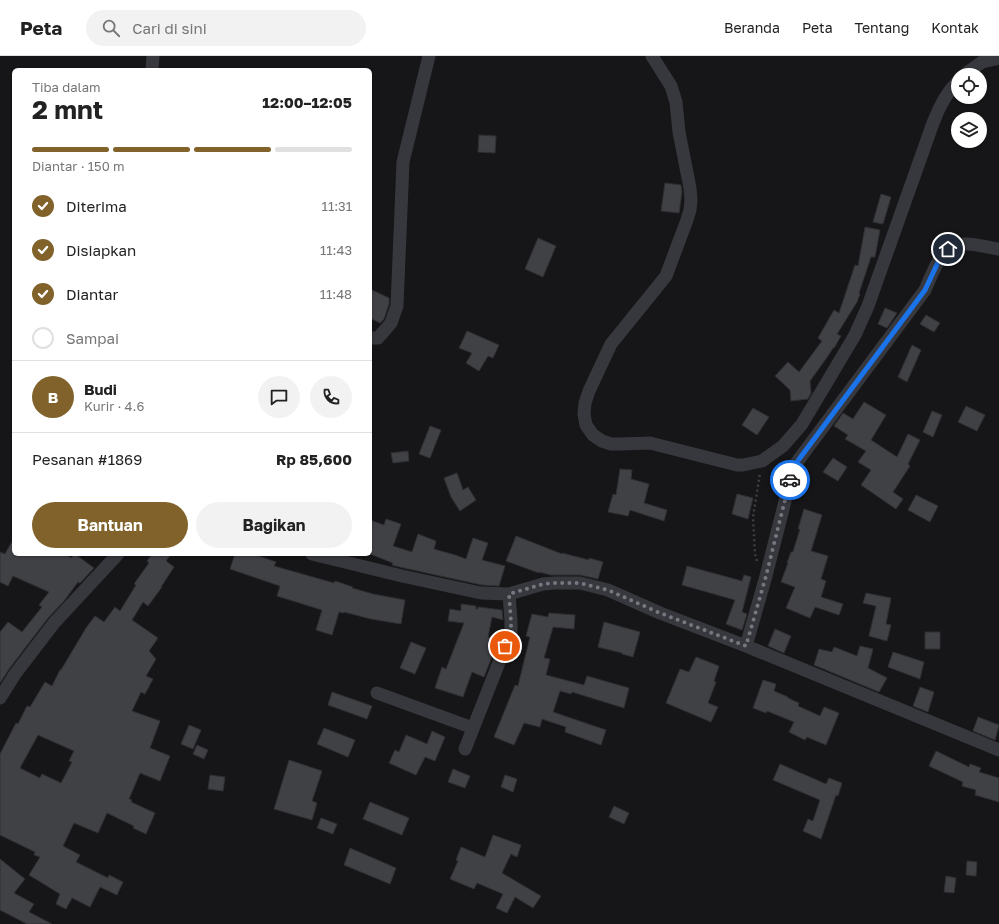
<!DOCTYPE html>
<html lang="id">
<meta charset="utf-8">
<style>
body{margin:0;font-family:"Golos Text",sans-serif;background:#f2f2f2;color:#222;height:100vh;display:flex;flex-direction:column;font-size:15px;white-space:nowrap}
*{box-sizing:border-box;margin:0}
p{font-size:13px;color:#767676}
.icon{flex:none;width:22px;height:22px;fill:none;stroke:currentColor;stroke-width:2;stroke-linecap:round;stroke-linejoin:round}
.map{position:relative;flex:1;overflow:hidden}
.side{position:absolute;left:12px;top:12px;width:360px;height:488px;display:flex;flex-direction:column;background:#fff;border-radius:6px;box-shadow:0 1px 3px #0004}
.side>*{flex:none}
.buttons{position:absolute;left:951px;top:12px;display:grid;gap:8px}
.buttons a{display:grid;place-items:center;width:36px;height:36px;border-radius:50%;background:#fff;box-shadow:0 1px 3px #0004;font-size:20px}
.pin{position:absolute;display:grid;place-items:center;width:34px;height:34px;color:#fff;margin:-17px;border:2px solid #fff;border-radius:50%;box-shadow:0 1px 4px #0007}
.courier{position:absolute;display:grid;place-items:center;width:40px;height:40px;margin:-20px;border:3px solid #1a73e8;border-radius:50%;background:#fff;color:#222;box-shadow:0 1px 5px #0007}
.headline em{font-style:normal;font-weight:700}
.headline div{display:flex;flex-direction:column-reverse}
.headline{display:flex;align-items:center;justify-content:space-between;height:68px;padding:0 20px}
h1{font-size:26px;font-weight:700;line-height:30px}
.bar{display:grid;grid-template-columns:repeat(4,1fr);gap:6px 4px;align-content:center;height:48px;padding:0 20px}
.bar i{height:5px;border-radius:3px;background:#e0e0e0}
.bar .on{background:#80622a}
.bar p{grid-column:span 4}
.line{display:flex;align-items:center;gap:10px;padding:0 20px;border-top:1px solid #e0e0e0}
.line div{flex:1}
.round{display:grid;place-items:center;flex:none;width:42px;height:42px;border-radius:21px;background:#f2f2f2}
ol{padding:0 20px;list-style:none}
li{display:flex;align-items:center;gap:12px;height:44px}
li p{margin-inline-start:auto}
li .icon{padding:4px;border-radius:50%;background:#80622a;color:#fff;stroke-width:4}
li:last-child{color:#767676}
li i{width:22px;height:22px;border:2px solid #e0e0e0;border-radius:50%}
.cta{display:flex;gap:8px;margin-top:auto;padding:8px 20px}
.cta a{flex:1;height:46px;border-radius:24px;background:#80622a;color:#fff;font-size:16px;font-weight:700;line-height:46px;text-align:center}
.cta a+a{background:#f2f2f2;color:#222}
header{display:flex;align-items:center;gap:24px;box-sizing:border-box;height:56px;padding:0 20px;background:#fff;border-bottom:1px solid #e0e0e0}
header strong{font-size:19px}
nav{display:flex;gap:22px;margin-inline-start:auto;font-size:14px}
.search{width:280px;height:36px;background:#f2f2f2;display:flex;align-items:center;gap:10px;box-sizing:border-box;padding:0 14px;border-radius:22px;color:#767676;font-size:15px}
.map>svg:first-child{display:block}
.building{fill:#404145;stroke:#303034;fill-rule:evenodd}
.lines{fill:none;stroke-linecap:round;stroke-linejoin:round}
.path{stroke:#3d3f44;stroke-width:2.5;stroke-dasharray:2 3;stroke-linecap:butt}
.street{stroke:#37383d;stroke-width:13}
.done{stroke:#757880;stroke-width:4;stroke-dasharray:0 7.2}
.route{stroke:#1a73e8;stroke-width:5}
</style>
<header>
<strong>Peta</strong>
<div class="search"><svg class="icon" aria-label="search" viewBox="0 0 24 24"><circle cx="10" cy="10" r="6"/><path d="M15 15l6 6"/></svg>Cari di sini</div>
<nav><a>Beranda</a><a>Peta</a><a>Tentang</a><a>Kontak</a></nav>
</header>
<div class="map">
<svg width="999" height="868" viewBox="0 0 999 868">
<rect width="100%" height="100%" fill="#161618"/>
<!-- building -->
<path class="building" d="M479,79L496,80L495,97L478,96Z
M665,127L681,129L682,136L679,157L661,155Z
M881,138L891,141L883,168L873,166Z
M865,171L880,174L875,201H871L859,237L860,238L857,246L837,278L841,280L834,292H833L828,300L810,325L811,337L808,343L791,345L790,334L775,320L788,306L799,316L822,285L818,282L834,254L839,257L855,209L858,210Z
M538,182L556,190L543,221L525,213Z
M370,233L389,242V248L384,263L380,267L370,262Z
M885,252L897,257L887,272L878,268Z
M926,259L940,267L934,276L920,268Z
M467,275L499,289L493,302L488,300L479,315L466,307L472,297L459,292Z
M912,289L921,294L907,326L898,321Z
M864,346L886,359L871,384L897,401L908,378L920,384L908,408L910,410L893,436L903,443L896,453L861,429L871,414L858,406L866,395L845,383L848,379L834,370L843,357L853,363Z
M966,350L985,359L977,375L958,366Z
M753,352L769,361L757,379L742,369Z
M932,355L942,359L933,381L923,376Z
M430,370L441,374L430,402L419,398Z
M408,395L409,405L393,407L391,397Z
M833,402L847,411L838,425L823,416Z
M620,413L632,414L631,423L649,428L644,447L667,454L664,465L630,454L628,460L608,456L613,438L616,439Z
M457,417L463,434L468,431L476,444L460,455L451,441L444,422Z
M737,438L753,442L748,463L732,458Z
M916,439L938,450L930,466L908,454Z
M804,453L822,459L811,495L828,500L821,523L826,525L821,541L843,548L839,559L815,551L810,562L786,552L795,531L781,526L788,507H787L791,496H793L800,473H798Z
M386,463L401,468L393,490L412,496L418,478L436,485L434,493L455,499L466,503L473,482L488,487L482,504L505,510L499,530L482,529L404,512L392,509L393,507L370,498V464L384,469Z
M516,480L562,498V497L589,504V502L603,506L598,523L580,519H551L539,516V517L506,505Z
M14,482V498H65L71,502L75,498L94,512L80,527L78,526L64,545L48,562L9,613L0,627V576L8,566L22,576L42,551L39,549L49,536L13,520L8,530L0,526V496L5,498Z
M152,498H171L166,505L174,511L161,531H162L148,550L143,546L132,564L158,582L149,595L156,603L146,620L153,623L145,638L141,636L132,655L160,665L150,692L170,700L160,725L140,717L129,743L132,744L131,746L155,757L146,778L133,772L134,770L107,757L98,777L74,767L63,790L80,799L76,806L108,822L109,819L123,826L117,839L100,831L90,851L72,842L66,853L56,848L60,838L29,819L40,801L34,799L35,796L0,779V698L16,667L18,668L27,650L30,651L45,626L52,630L60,614H61L86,572L95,560L104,566L115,551L120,555L136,529L134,528L149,507L147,505ZM38,679L74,695L69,705L72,706L61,727L42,718L40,722L20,712Z
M235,498H253L276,506L274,510L334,527L335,525L353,531L352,532L373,538L405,544L401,568L371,563L344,556V557L339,556L332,579L316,574L322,554L277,540L280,530L230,513Z
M687,510L742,525L744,519L751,521L742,556L747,558L742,574L726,568L735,544L682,529Z
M866,537L891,542L886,568L891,569L887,585L869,580L876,550L863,547Z
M461,548L476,550V553H478V551L502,554L503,564L492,561L488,581L498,585L484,621L472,616L463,641L435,632L442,611L446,613L464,567L448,565L450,553L461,555Z
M549,557L575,559L574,573L553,571L544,602L550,603L546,619L584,629L587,620L629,632L624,652L572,636L571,638L560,635L553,656L606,674L601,689L565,676L566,671L542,663L540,671L524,667L514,689L494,681L515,629L518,630L530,581L526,580L532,558L548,561Z
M604,566L640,576L633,601L622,598V597L598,591Z
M775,573L791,580L784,597L768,590Z
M925,576H940V593H925Z
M411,586L426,592L415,618L400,612Z
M860,590L873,593L868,612L887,622L879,636L814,609L819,593L832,596L834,591L857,600Z
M893,596L924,606L920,623L888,611Z
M696,601L719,610L714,625L716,626L708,647L718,651L711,666L666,647L680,613L689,616Z
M763,624L776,628L774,635L788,641V642L799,647L798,650L820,660L824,651L839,657L826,689L807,681L805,684L789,676L794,666L767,655L766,657L753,652Z
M920,631L934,636L928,656L913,650Z
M332,636L372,650L367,663L328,649Z
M978,661L999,669L995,684L973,675Z
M189,669L201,674L193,693L181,688Z
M324,672L355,684L348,701L317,688Z
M432,675L445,681L435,705L425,701L416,719L389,707L395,694L399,696L406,679L427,688Z
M197,689L208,694L204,703L193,698Z
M936,695L969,711L970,708L981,712L979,716L999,722V746L975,739L976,734L962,730L963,726L929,710Z
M289,704L322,715L312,745L317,747L312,764L274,753Z
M780,708L826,728L829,722L842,727L838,740L836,739L821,783L803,775L808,763L813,765L820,744L773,724Z
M453,713L470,720L465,732L448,726Z
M210,719L225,721L223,735L208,733Z
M505,719L517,723L513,736L501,731Z
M370,746L409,762L402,779L363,763Z
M614,750L629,757L624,768L609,761Z
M321,762L337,768L333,778L317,772Z
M493,779L521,789L517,801L511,798L502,817L541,840L533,852L515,841L507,857L496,852L503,838L477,827L474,833L450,823L458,805L456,804L461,791L485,801Z
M350,792L396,812L390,828L344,809Z
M0,803L25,823L14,837L34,848L29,856L52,868H27L0,854Z
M967,805L977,806L976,820L966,819Z
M946,820L956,822L954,837L944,836Z"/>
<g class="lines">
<!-- path -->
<path class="path" d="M757,505L755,498L753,461L760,417"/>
<!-- street -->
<path class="street" d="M652,0L671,30L676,46L679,76L690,132L691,144L690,154L687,164L666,220L611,288L589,335L585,347L584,358L586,369L593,379L602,385L611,388H620L650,387L737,409H743L762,405L783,390L802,368L855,279L868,250L933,67C939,51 946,37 958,25
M152,14L153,0
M964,19L982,6L999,2
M370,282H378L391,267L397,250L403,106L429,0
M312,498L402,520L481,537L509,538L543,528L555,527H580L608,534L660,557L746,590L999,694
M746,590L766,520L794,410L925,234C934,214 940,190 965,188C973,187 990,192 999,193
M377,637L473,672
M0,642L15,618L54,567L118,498
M465,693L511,576V565L509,538"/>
</g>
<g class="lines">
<!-- done -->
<path class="done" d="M505,590L511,576V565L509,538L543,528L555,527H580L608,534L660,557L746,590L766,520L790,424"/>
<!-- route -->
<path class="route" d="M790,424L794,410L925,234L940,202L948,193"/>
</g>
</svg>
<div class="buttons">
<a><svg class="icon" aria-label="locate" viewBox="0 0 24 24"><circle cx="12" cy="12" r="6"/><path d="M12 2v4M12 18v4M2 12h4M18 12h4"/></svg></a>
<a><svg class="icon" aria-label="layers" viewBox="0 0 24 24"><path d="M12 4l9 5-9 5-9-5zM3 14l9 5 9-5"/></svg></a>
</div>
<div class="pin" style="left:505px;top:590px;background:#ea580c"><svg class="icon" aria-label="bag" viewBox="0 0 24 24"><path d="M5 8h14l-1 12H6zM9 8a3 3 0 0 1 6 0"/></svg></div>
<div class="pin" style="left:948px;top:193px;background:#1f2937"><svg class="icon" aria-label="home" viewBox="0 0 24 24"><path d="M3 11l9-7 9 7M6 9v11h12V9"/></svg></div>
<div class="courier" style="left:790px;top:424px"><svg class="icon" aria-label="car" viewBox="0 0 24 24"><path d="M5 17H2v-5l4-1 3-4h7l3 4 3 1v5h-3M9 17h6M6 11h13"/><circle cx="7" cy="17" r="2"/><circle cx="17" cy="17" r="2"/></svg></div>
<section class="side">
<div class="headline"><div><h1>2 mnt</h1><p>Tiba dalam</p></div><em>12:00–12:05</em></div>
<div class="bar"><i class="on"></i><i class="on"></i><i class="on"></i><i></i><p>Diantar · 150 m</p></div>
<ol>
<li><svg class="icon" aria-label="check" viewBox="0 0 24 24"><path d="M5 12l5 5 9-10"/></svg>Diterima<p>11:31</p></li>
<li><svg class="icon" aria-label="check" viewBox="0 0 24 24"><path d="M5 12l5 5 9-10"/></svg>Disiapkan<p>11:43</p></li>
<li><svg class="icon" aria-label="check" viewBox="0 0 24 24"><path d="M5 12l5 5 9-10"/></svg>Diantar<p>11:48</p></li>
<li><i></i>Sampai</li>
</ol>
<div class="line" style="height:72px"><b class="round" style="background:#80622a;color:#fff">B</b><div><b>Budi</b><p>Kurir · 4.6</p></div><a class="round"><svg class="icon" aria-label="chat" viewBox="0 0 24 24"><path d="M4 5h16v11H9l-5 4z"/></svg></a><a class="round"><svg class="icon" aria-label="phone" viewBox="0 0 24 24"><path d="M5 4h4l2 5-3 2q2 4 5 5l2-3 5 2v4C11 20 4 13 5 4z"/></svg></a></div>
<div class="line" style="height:52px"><div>Pesanan #1869</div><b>Rp 85,600</b></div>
<div class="cta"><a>Bantuan</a><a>Bagikan</a></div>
</section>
</div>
